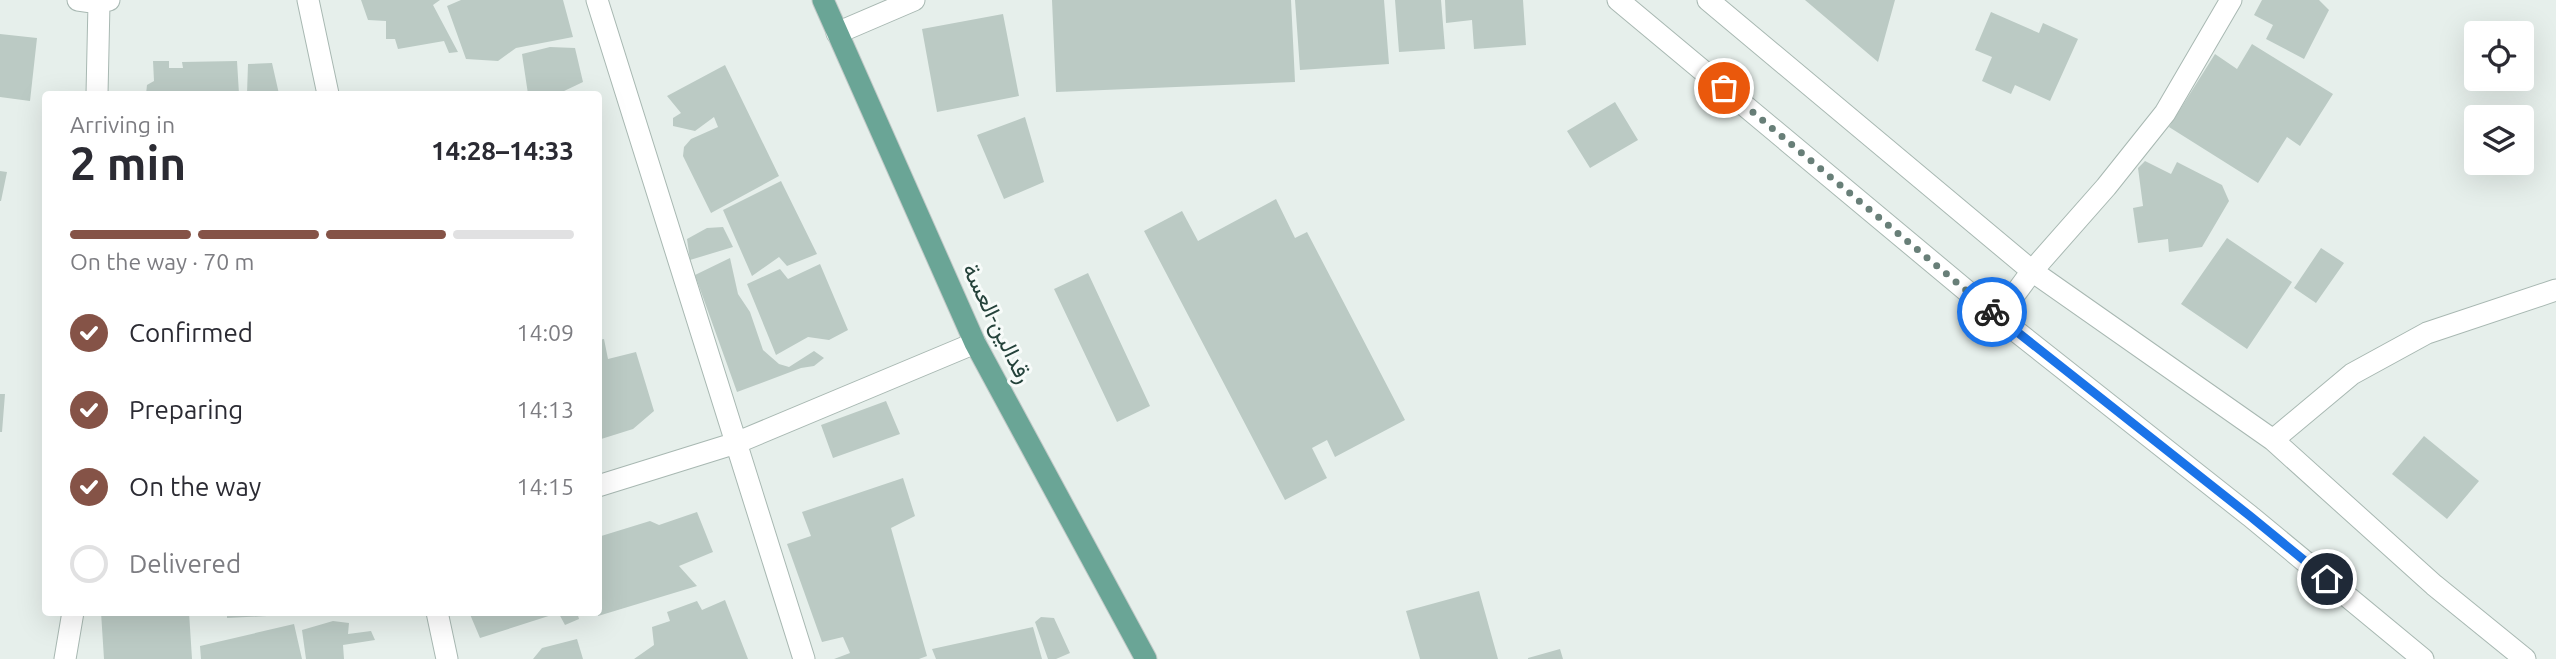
<!DOCTYPE html>
<meta charset="utf-8">
<style>
body{margin:0;font-family:Ubuntu,Vazirmatn,sans-serif;background:#f7f7f7;color:#2b2b33;height:100vh;display:flex;flex-direction:column;font-size:26px;white-space:nowrap}
*{box-sizing:border-box;margin:0}
p{font-size:23px;color:#7c7c81}
.icon{flex:none;width:38px;height:38px;fill:none;stroke:currentColor;stroke-width:2;stroke-linecap:round;stroke-linejoin:round}
.map{position:relative;flex:1;overflow:hidden}
.sheet{position:absolute;left:42px;top:91px;width:560px;height:525px;display:flex;flex-direction:column;background:#fff;border-radius:7px;box-shadow:0 7px 28px #0002}
.sheet>*{flex:none}
.buttons{position:absolute;left:2464px;top:21px;display:grid;gap:14px}
.buttons a{display:grid;place-items:center;width:70px;height:70px;border-radius:7px;background:#fff;box-shadow:0 7px 28px #0002;font-size:35px}
.pin{position:absolute;display:grid;place-items:center;width:60px;height:60px;color:#fff;margin:-30px;border:4px solid #fff;border-radius:50%;box-shadow:0 2px 7px #0007}
.courier{position:absolute;display:grid;place-items:center;width:70px;height:70px;margin:-35px;border:5px solid #1a73e8;border-radius:50%;background:#fff;color:#222;box-shadow:0 2px 9px #0007}
.summary em{font-style:normal;font-weight:700}
.summary div{display:flex;flex-direction:column-reverse}
.summary{display:flex;align-items:center;justify-content:space-between;height:119px;padding:0 28px}
h1{font-size:46px;font-weight:700;line-height:52px}
.bar{display:grid;grid-template-columns:repeat(4,1fr);gap:10px 7px;align-content:center;height:84px;padding:0 28px}
.bar i{height:9px;border-radius:5px;background:#e1e1e2}
.bar .current{background:#855347}
.bar p{grid-column:span 4}
ol{padding:0 28px;list-style:none}
li{display:flex;align-items:center;gap:21px;height:77px}
li p{margin-inline-start:auto}
li .icon{padding:7px;border-radius:50%;background:#855347;color:#fff;stroke-width:4}
li:last-child{color:#7c7c81}
li i{width:38px;height:38px;border:4px solid #e1e1e2;border-radius:50%}
.map>svg:first-child{display:block}
.building{fill:#bbcac4}
.lines{fill:none;stroke-linecap:round;stroke-linejoin:round}
.minor-casing{stroke:#a8b8b2;stroke-width:23}
.major-casing{stroke:#c2cac8;stroke-width:23}
.minor{stroke:#fff;stroke-width:21}
.major{stroke:#6aa596;stroke-width:21}
.done{stroke:#687f78;stroke-width:7;stroke-dasharray:0 12.6}
.route{stroke:#1a73e8;stroke-width:9}
.labels{text-anchor:middle;dominant-baseline:central;stroke-width:6;stroke-linejoin:round;paint-order:stroke}
.street-label{font-size:23px;fill:#24423a;stroke:#f7fbf9}
</style>
<div class="map">
<svg width="2556" height="659" viewBox="0 0 2556 659">
<rect width="100%" height="100%" fill="#e6efeb"/>
<!-- building -->
<path class="building" d="M361,0H440L433,5L458,52L449,53L444,41L398,49L395,39H386V21L368,20Z
M461,0H563L573,37L516,48L498,61L466,59L447,6Z
M1052,0H1291L1295,82L1056,92Z
M1295,0H1384L1389,64L1300,70Z
M1395,0H1441L1445,49L1399,52Z
M1445,0H1523L1526,45L1474,49L1472,20L1446,23Z
M1805,0H1895L1878,62Z
M2262,0H2319L2329,10L2304,59L2266,39L2273,25L2254,15Z
M1991,12L2039,33L2043,23L2078,39L2050,101L2015,85L2011,94L1982,81L1992,57L1975,50Z
M1003,14L1019,96L937,112L922,29Z
M0,34L37,38L30,101L0,97Z
M2252,44L2333,94L2300,146L2287,137L2258,183L2169,127L2215,54L2237,69Z
M550,47L575,48L583,82L562,92L563,94H528L522,54Z
M153,61H169V68H183L182,62L237,61L239,94H146L147,85L154,81Z
M272,63L279,94H247L248,64Z
M725,65L779,176L711,213L683,156L684,147L691,139L718,127L714,117L695,131L673,126V118L681,113L667,96Z
M1615,102L1638,140L1590,168L1567,131Z
M1025,117L1044,182L1004,199L977,135Z
M2145,161L2171,174L2177,162L2222,185L2229,201L2202,247L2169,252L2168,239L2138,243L2133,208L2143,206L2138,168Z
M0,171L7,172L1,201H0Z
M781,181L817,254L787,266L779,257L752,276L723,210Z
M1276,199L1295,238L1307,232L1405,420L1335,457L1327,440L1312,448L1327,478L1285,500L1144,231L1182,211L1198,241Z
M723,227L733,247L690,260L687,239L707,228Z
M2227,238L2292,282L2247,349L2181,304Z
M2321,248L2344,263L2316,303L2294,288Z
M730,258L738,294L750,312L763,350L779,364L789,367L814,351L824,358L814,366L801,368L737,392L695,275Z
M820,264L848,330L829,340L808,337L776,355L747,284L780,269L788,279Z
M1088,273L1150,406L1117,422L1054,289Z
M604,339L608,359L636,352L654,411L633,429L598,440V340Z
M0,394H5L2,432H0Z
M886,401L900,434L833,458L821,425Z
M2424,436L2479,481L2447,519L2392,474Z
M903,478L915,516L891,528L927,656L919,659H834L850,653L843,637L822,642L787,544L811,536L802,512Z
M697,512L713,552L679,566L697,586L598,616V537L650,521L659,525Z
M1479,591L1498,659H1420L1406,611Z
M725,600L748,659H634L654,645L652,627L670,621L667,612L697,601L702,610Z
M101,612H189L192,659H104Z
M227,612H267V616L227,618Z
M469,612H558V613L480,638Z
M558,612H577L579,619L565,625Z
M1041,617L1054,618L1070,653L1056,659H1048L1035,622Z
M333,621L349,623L348,634L371,631L375,640L343,645L344,659H306L302,630Z
M294,624L302,659H201L200,646Z
M1033,627L1042,659H936L932,649Z
M577,639L583,659H533L542,648Z
M1560,649L1563,659H1528V658Z"/>
<g class="lines">
<!-- minor casing -->
<g class="minor-casing">
<path id="minor" d="M78,0L99,3L109,0
M308,0L328,94
M597,0L804,659
M1618,0L1998,317L2250,516L2423,659
M1708,0L2032,271L2273,440L2434,585L2525,659
M837,33L914,0
M97,94L99,3
M1998,317L2032,271L2106,187L2165,113L2231,0
M2273,440L2352,374L2427,333L2556,290
M598,486L736,443L975,343
M437,612L447,659
M65,659L73,612"/>
</g>
<!-- major casing -->
<g class="major-casing">
<path id="major" d="M823,0L975,343L1146,659"/>
</g>
<!-- minor -->
<use href="#minor" class="minor"/>
<!-- major -->
<use href="#major" class="major"/>
</g>
<g class="lines">
<!-- done -->
<path class="done" d="M1724,88L1992,312"/>
<!-- route -->
<path class="route" d="M1992,312L2250,516L2327,579"/>
</g>
<g class="labels">
<!-- street labels -->
<g class="street-label">
<text transform="translate(998 323) rotate(64)">رقدالين-العسة</text>
</g>
</g>
</svg>
<div class="buttons">
<a><svg class="icon" aria-label="locate" viewBox="0 0 24 24"><circle cx="12" cy="12" r="6"/><path d="M12 2v4M12 18v4M2 12h4M18 12h4"/></svg></a>
<a><svg class="icon" aria-label="layers" viewBox="0 0 24 24"><path d="M12 4l9 5-9 5-9-5zM3 14l9 5 9-5"/></svg></a>
</div>
<div class="pin" style="left:1724px;top:88px;background:#ea580c"><svg class="icon" aria-label="bag" viewBox="0 0 24 24"><path d="M5 8h14l-1 12H6zM9 8a3 3 0 0 1 6 0"/></svg></div>
<div class="pin" style="left:2327px;top:579px;background:#1f2937"><svg class="icon" aria-label="home" viewBox="0 0 24 24"><path d="M3 11l9-7 9 7M6 9v11h12V9"/></svg></div>
<div class="courier" style="left:1992px;top:312px"><svg class="icon" aria-label="bike" viewBox="0 0 24 24"><circle cx="6" cy="16" r="4"/><circle cx="18" cy="16" r="4"/><path d="M6 16l4-8h5l3 8M10 8l3 8H6M13 5h3"/></svg></div>
<section class="sheet">
<div class="summary"><div><h1>2 min</h1><p>Arriving in</p></div><em>14:28–14:33</em></div>
<div class="bar"><i class="current"></i><i class="current"></i><i class="current"></i><i></i><p>On the way · 70 m</p></div>
<ol>
<li><svg class="icon" aria-label="check" viewBox="0 0 24 24"><path d="M5 12l5 5 9-10"/></svg>Confirmed<p>14:09</p></li>
<li><svg class="icon" aria-label="check" viewBox="0 0 24 24"><path d="M5 12l5 5 9-10"/></svg>Preparing<p>14:13</p></li>
<li><svg class="icon" aria-label="check" viewBox="0 0 24 24"><path d="M5 12l5 5 9-10"/></svg>On the way<p>14:15</p></li>
<li><i></i>Delivered</li>
</ol>
</section>
</div>
